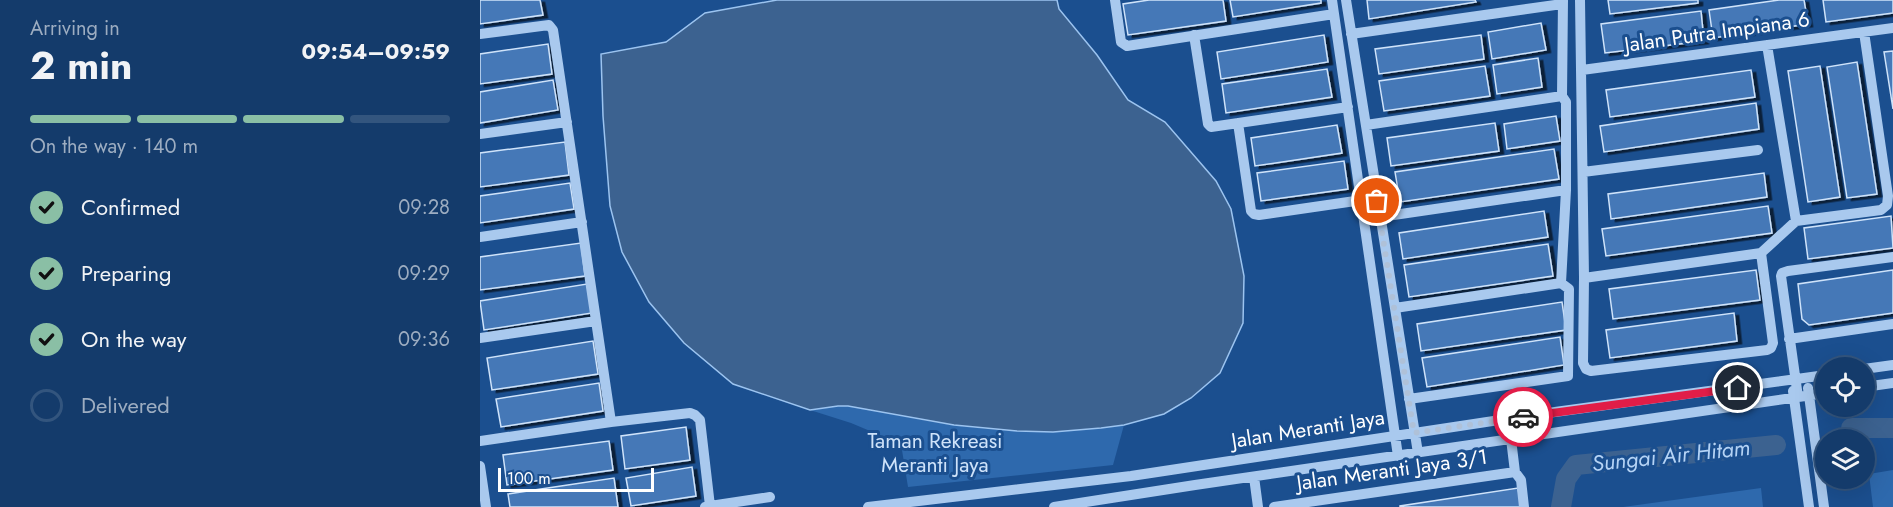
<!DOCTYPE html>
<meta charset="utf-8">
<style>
body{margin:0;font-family:Jost,sans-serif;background:#214673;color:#f1f3f6;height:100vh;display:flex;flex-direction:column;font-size:22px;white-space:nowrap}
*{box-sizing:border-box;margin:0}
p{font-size:20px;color:#9dadc1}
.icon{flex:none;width:33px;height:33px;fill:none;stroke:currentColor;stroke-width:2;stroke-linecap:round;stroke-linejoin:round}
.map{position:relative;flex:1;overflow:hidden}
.side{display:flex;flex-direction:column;background:#143b6b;width:480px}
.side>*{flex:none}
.controls{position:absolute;left:1335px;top:357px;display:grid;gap:12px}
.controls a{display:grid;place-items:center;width:60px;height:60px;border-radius:50%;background:#143b6b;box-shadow:0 6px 24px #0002,0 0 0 2px #33557e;font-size:30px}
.scale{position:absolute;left:18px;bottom:15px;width:156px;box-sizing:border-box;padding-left:6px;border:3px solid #fff;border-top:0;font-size:16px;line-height:21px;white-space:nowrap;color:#fff;-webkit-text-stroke:4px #1b4f8f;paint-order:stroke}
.pin{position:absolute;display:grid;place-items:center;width:51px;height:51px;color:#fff;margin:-26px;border:3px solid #fff;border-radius:50%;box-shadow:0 2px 6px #0007}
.courier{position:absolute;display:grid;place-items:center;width:60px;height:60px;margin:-30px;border:4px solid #e11d48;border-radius:50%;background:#fff;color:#222;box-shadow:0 2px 8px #0007}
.summary em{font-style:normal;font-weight:700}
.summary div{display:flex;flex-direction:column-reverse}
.summary{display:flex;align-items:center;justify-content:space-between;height:102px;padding:0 30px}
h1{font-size:39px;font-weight:700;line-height:45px}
.bar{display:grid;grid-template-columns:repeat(4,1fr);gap:9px 6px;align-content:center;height:72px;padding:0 30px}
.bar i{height:8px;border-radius:4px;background:#33557e}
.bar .selected{background:#8abfa5}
.bar p{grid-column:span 4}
ol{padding:0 30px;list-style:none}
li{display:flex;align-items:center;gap:18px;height:66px}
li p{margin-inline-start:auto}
li .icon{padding:6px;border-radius:50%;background:#8abfa5;color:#111;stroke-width:4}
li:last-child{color:#9dadc1}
li i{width:33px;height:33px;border:3px solid #33557e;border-radius:50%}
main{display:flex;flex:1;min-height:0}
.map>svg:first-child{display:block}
.green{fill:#2e69ad}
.water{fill:#3c6290;stroke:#9cc4f0;stroke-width:1.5}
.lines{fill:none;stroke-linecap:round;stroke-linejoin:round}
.river{stroke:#3c6290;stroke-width:20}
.building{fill:#4478b7;stroke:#cfe3fa;stroke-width:1.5;filter:url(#shadow)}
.minor{stroke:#a9c9ee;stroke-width:10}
.done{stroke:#afc1d8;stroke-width:6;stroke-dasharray:0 10.8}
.route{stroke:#e11d48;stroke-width:8}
.labels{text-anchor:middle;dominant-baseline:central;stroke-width:6;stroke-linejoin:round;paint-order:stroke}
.street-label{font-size:21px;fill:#fff;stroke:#1b4f8f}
.park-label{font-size:21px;fill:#cfe3fa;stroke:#1b4f8f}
.water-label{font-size:22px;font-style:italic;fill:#b5d3f5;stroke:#1b4f8f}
</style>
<main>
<section class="side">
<div class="summary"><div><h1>2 min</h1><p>Arriving in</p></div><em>09:54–09:59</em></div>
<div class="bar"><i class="selected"></i><i class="selected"></i><i class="selected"></i><i></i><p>On the way · 140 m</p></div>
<ol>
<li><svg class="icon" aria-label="check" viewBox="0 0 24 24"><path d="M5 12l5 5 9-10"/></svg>Confirmed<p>09:28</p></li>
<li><svg class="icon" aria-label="check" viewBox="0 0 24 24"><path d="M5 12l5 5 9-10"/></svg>Preparing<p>09:29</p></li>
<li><svg class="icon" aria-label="check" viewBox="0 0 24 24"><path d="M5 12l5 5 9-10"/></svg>On the way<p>09:36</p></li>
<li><i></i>Delivered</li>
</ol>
</section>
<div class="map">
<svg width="1413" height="507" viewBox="0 0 1413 507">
<defs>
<filter id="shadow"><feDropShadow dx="4.5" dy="2.5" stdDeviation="0" flood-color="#0009"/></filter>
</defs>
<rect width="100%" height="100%" fill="#1b4f8f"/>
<!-- green -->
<path class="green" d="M358,406H368C403,412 438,420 473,425C530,433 588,433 644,425L633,465L428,487L421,444L371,423L330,410Z
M1413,470V507H1393L1389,474Z
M1281,488L1283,507H1143Z"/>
<!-- water -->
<path class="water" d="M297,0H577L579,9L617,55L648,100L685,122L736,181L751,209L764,276L763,323L740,373L711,398L684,414L644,425L621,428L573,432L537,431L474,425L368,406H358L330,410L253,384L204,343L169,302L142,252L130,206L123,116L121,54L186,42L225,13Z"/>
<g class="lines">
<!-- river -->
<path class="river" d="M1371,428H1413
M1081,507L1086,479L1096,465L1296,445"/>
</g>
<!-- building -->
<path class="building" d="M0,0H60L63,15L0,24Z
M669,0H743L746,21L648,35L643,4Z
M750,0H841V3L753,17Z
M887,0H995L996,2L889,19Z
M1128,0H1218V3L1130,14Z
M1299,0H1324L1328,24L1233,38L1229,10Z
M1343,0H1413V13L1346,22Z
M1221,11L1224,41L1125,53L1121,24Z
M1061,23L1066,50L1012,59L1008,32Z
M844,35L848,62L741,79L737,52Z
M1001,35L1004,59L899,74L895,49Z
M68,44L72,74L0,84V54Z
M1413,51V109L1404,52Z
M1058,58L1062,87L1017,94L1013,65Z
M1377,62L1397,194L1367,198L1347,67Z
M1005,66L1010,96L904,111L899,81Z
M1340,66L1360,197L1328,202L1308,71Z
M847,69L852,97L746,113L742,84Z
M1271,70L1275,97L1130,117L1126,90Z
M73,80L78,110L0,123V92Z
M1276,103L1279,129L1124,152L1120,126Z
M1076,116L1080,141L1027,149L1024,124Z
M1015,123L1019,151L911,166L907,138Z
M857,125L862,153L775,166L771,138Z
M85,142L89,175L0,187V153Z
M1074,149L1079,179L920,202L915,172Z
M864,161L868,189L781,201L777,173Z
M1284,173L1287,197L1131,219L1128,194Z
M90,183L94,209L0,223V196Z
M1288,206L1292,233L1126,256L1122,229Z
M1064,211L1068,237L923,259L919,233Z
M1411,216L1413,248L1328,259L1324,228Z
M101,243L105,276L0,290V257Z
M1068,244L1073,276L929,297L924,265Z
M1276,270L1280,300L1133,319L1129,289Z
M1413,270V313L1329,325L1322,319L1318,284Z
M107,284L112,313L4,330L0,301Z
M1082,302L1086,330L941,351L937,324Z
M1254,313L1257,341L1130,358L1126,330Z
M1080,337L1084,365L947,387L942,358Z
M113,341L118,374L12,390L7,358Z
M119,383L123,411L21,427L16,399Z
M206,427L210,460L145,469L141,436Z
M129,441L133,470L27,485L23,455Z
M212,467L216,496L151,506L146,478Z
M134,478L138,507H30L28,494Z
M1038,488L1041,507H920V506Z"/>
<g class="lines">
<!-- minor -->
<path class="minor" d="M635,0L641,42L647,46L854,14
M852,0L918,456
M866,0L938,453
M1100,0L1104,278L1103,363L1106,369L1111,371L1287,350L1291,348L1293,343L1281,253
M0,34L69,25L73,30L131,422
M871,34L1082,4
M714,35L728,124L731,127L868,107
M1287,45L1316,221
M1102,70L1413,28
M758,123L771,211L774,214L779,215L882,200
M886,125L1082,96
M0,134L87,122
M1103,172L1278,150
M900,217L1086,190
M0,237L102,222
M1104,278L1281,253L1316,221L1401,210L1407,205L1408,196L1384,32
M915,308L1081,283
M0,338L116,321
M1309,339L1413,324
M1384,369L1413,365
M1384,387L1413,383
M1328,388L1344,507
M1313,391L1329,507
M1318,397L1301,276L1302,273L1308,271L1413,257
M929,399L1088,376L1089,289L1081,283L1086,190V102L1082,96L1083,0
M1031,439L1035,472L1041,480L1044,507
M0,441L131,422L210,413L215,415L220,420L230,506L225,507
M0,466L6,507
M774,477L778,507
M230,506L290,497
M388,507L651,476L1053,415L1346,375
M574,507L715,485L1346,393
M794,507L1035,472"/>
</g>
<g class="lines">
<!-- done -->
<path class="done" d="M897,201L934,433L1043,417"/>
<!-- route -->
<path class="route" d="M1043,417L1258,388"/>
</g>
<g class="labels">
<!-- street labels -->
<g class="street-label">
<text transform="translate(1237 32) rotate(-8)">Jalan Putra Impiana 6</text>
<text transform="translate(828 429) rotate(-9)">Jalan Meranti Jaya</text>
<text transform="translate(912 470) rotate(-8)">Jalan Meranti Jaya 3/1</text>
</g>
<!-- park labels -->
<g class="park-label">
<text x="455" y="441">Taman Rekreasi<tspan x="455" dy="24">Meranti Jaya</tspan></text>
</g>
<!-- water labels -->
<g class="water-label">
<text transform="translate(1191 455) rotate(-6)">Sungai Air Hitam</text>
</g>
</g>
</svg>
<div class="controls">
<a><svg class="icon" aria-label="locate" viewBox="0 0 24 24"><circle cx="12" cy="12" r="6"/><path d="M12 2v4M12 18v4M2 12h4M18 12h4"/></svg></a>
<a><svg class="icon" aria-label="layers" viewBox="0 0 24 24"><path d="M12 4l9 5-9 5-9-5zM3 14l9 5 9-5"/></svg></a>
</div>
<div class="scale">100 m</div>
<div class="pin" style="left:897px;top:201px;background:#ea580c"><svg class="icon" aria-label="bag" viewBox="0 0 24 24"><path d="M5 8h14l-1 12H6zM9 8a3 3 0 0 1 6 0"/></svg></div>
<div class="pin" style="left:1258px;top:388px;background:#1f2937"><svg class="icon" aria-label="home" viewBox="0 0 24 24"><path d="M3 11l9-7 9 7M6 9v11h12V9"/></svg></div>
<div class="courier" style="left:1043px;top:417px"><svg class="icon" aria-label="car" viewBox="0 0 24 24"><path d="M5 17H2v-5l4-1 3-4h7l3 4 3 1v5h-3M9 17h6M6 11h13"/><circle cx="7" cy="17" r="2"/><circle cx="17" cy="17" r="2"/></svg></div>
</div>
</main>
